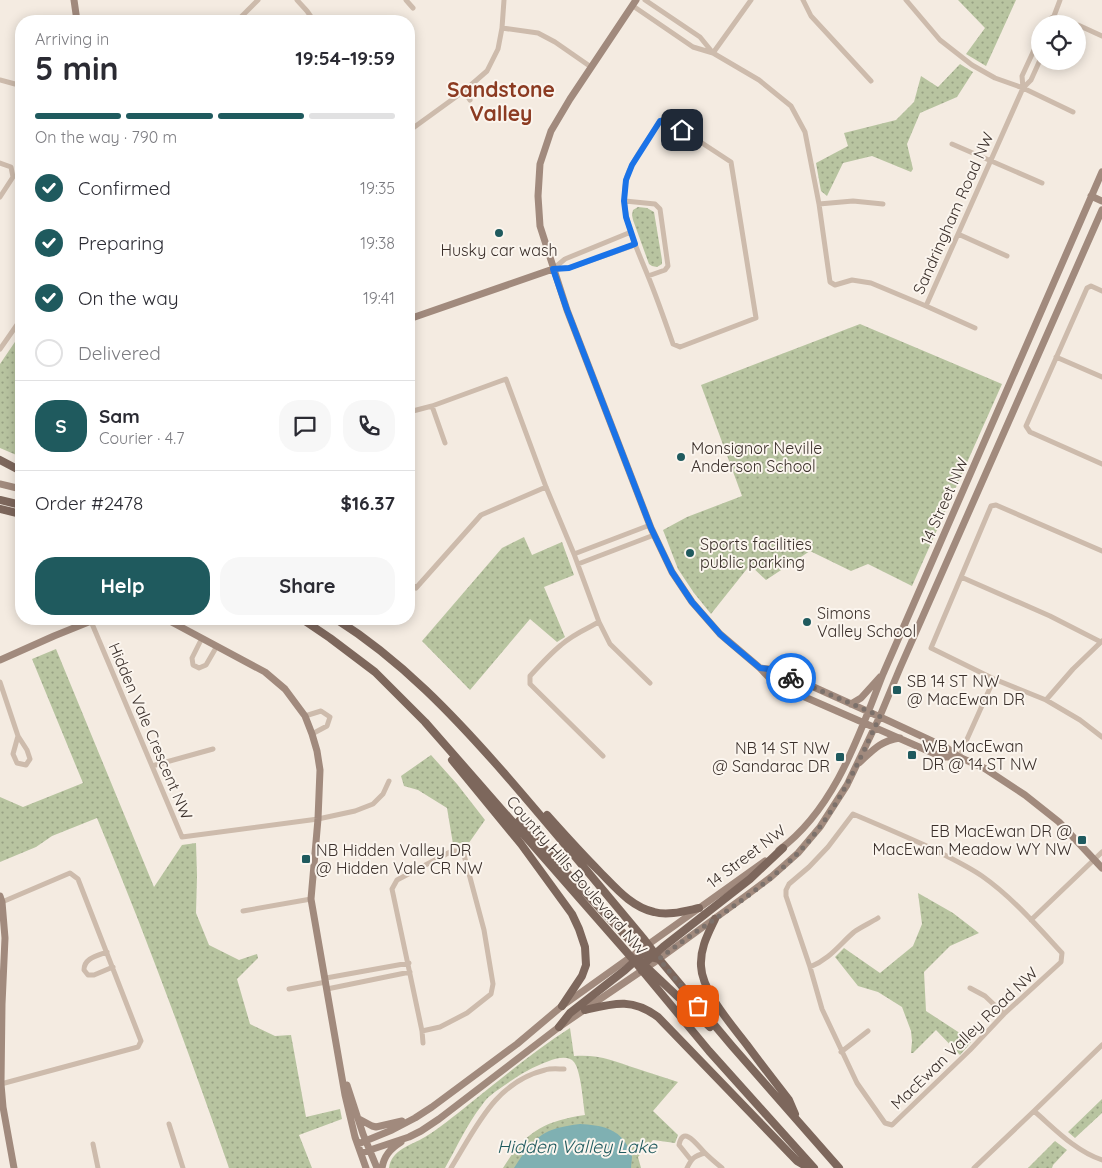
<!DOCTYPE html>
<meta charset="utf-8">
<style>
body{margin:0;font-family:Quicksand,sans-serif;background:#f7f7f7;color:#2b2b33;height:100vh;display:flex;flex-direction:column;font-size:19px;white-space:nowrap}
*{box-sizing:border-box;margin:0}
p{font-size:16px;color:#7c7c81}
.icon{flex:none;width:28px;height:28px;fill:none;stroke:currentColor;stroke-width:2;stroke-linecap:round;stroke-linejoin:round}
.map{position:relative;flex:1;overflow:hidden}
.details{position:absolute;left:15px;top:15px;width:400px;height:610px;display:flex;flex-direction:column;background:#fff;border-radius:20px;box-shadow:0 2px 12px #0003}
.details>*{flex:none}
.tools{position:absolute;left:1031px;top:15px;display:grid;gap:10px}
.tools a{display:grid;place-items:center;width:55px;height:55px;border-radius:50%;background:#fff;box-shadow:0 2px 12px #0003;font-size:25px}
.pin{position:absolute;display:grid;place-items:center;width:42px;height:42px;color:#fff;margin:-21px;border-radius:10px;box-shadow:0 2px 8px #0006}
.courier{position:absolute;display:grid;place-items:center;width:50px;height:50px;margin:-25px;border:4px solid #1a73e8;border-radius:50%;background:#fff;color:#222;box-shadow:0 1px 6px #0007}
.head em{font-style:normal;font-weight:800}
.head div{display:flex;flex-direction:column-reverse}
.head{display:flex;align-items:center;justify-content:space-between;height:85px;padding:0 20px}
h1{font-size:32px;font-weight:800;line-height:38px}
.bar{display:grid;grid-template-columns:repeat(4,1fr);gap:8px 5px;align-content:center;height:60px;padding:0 20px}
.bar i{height:6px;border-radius:4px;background:#e1e1e2}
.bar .selected{background:#1f5a5e}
.bar p{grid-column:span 4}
.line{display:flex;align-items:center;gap:12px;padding:0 20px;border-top:1px solid #e1e1e2}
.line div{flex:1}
.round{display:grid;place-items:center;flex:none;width:52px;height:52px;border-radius:20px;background:#f7f7f7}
ol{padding:0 20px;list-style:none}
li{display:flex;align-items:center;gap:15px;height:55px}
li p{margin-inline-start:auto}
li .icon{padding:5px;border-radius:50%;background:#1f5a5e;color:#fff;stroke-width:4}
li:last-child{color:#7c7c81}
li i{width:28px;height:28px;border:2px solid #e1e1e2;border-radius:50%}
.action{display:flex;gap:10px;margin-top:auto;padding:10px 20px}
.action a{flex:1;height:58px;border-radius:20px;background:#1f5a5e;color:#fff;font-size:20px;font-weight:800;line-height:58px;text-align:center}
.action a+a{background:#f7f7f7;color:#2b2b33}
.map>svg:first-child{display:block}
.park{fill:url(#park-dots)}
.water{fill:#7fb0b2}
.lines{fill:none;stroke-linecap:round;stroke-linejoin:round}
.street{stroke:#cdbbac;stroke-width:5}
.secondary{stroke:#a18a7d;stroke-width:7}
.primary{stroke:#7d675c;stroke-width:8}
.done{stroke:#7c716b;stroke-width:5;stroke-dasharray:0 9}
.route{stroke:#1a73e8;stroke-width:6}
.poi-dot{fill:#1f5a5e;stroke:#fbf5ee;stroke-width:2}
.labels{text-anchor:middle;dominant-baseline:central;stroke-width:4;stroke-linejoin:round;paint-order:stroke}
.street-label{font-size:16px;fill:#3b302b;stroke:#fbf5ee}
.poi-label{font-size:16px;fill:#3b302b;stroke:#fbf5ee;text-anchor:start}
.water-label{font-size:18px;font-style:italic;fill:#1f5a5e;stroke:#fbf5ee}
.district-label{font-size:21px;font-weight:bold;fill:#8c3b22;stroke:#fbf5ee}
</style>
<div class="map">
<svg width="1102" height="1168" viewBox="0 0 1102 1168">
<defs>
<pattern id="park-dots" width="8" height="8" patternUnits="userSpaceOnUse" patternTransform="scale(1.25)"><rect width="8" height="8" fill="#b8c4a0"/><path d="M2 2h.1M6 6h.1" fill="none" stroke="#97a083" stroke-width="1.8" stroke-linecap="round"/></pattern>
</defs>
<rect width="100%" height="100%" fill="#f4ebe1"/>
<!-- park -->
<path class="park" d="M958,0H1016L986,66L966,54L985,28Z
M960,64L973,72L957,97L920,113L907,144L913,169L911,172L872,156L843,163L827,196L821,191L816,163L848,146L844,133L896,120L914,102L921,76L938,87Z
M638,207L647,208L654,212L662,260V264L657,267L652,266L649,264L633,220L632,215L633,210Z
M860,324L1002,384L912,586L868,564L851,571L810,551L766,580L750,565L711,614L694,593L678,569L663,530L687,517L742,496L701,385Z
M21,333V457L0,448V364Z
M524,537L532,555L562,542L574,575L544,587L565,637L557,642L530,619L470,690L422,641L502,548Z
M56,649L154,887L182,845L196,843L197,876L196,913L209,945L239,960L257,954L258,958L237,979L250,1024L275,1036L291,1035L306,1117L340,1109L342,1119L299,1135L312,1168H229C188,1050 145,933 97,818L52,836L36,847L0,862V797L23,807L83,783L32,659Z
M431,755L457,784L485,820L466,847L462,843L453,844L447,808L418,790L404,786L401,776Z
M918,893L953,913L979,933L950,946L924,972L926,1011L972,1041L960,1055L936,1030L913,1053H911L912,1041L911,1031L902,1007L878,992L858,986L835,957L844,948L880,973L913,946L922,924Z
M570,1028L574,1056C599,1054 614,1061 638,1069C651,1073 665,1078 678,1082L653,1111L678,1135L675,1143L653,1140L638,1157L641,1168H503C525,1132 544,1121 585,1115C583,1102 581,1071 574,1062C569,1055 556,1058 549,1061C530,1068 519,1075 502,1087C495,1092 487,1097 482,1105C467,1124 457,1147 445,1168H389C392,1149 410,1146 425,1137C440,1128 454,1116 468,1105C501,1079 534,1051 570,1028Z
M1102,1099V1113L1075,1138L1068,1132Z
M1055,1141L1067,1150L1053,1165L1052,1168H1028Z"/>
<!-- water -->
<path class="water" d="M580,1124C600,1125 620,1128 629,1149C630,1151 631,1154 632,1156C632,1160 631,1165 631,1168H514C523,1154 533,1138 549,1131C559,1127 570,1125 580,1124Z"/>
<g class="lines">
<!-- street -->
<path class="street" d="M297,0L307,11L314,21
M406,0L413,8
M645,0L700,37L713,53
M803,0L811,16L871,81
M906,0L940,40L972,65L995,78L1023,88L1073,112
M633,6L693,47L713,53L759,80L791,106L805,132L819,204L830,282L835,285L852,280L871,283L926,306L1023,88L1031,80L1040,60
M1054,16L1074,24
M237,21L258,0
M1046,24L1047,21L1054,16
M1054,24V16L1060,0
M1078,25L1102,36
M502,28L538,33L555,42L591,67
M713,53L751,0
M0,80L15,84L21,83
M1023,88L1022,76L1040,37
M464,91L470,100
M667,120L731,162L756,318L680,347L673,344C665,321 657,298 648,276C636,246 619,214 626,180C629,164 651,136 660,121Z
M409,125L413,128L464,91L487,71L498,49L502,28L504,0
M952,144L1042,183
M0,163L11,167L13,177L0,197
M625,201L655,204L660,209L668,266L665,270L648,276
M819,204L853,201L883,204
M958,234L1007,256
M553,269L565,259L631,232
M553,269L569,268L635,245
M1102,291L1091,286L1087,288L1026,426L1030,432L1102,464
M926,306L975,328
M0,349L21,319
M1056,357L1102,377
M432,406L445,443
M409,412L432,406L506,379L546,487L574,554L599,622L610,644L650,683
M1102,551L996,505L991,506L931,648L994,679L1046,700L1080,720L1102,737
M574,554L650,525
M578,564L654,535
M961,577L1050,616L1101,642
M409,582L416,588L481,515L546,487
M90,619L182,837L318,819L355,811L373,804L383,794L389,781
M599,622C586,629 572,635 561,645C550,654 540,665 530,676V684L603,756
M202,638L192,658L193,665L199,668L206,665L217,646
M0,682L18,736L27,750L30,759L26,765L17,763L13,754L18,736
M1046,700L1073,669L1102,641
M305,716L321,711L330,717L327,726L312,734
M959,757L994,679
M152,766L213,749
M853,814C879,825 905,836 931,848C948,857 966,865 982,876C1012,897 1037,926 1062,953L1061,962L1004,1014L970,1050L892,1125L885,1123L857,1083L822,1009L810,967L786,896V890L789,884L809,867L828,847Z
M243,911L311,899
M1031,920L1102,852
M107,952C97,956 84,958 84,970L88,975H94L113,967
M810,967C830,959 839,945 854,932C861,927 870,923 878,918
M326,978L409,963
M970,988L985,996L1004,1014
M289,989L326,982
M327,989L410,972
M422,1031L440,1027L467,1013L491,994L493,984L484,930L464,855L458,851H452L397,880L392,889L422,1031L423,1043
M1102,1045L1034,1111C1055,1129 1075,1151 1102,1160
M841,1052L868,1031
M1,1084L138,1047L141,1041L78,879L70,873L2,902
M169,1124L183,1168
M93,1144L98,1168
M691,1160L679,1145C683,1124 698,1146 704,1152C709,1157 716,1163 722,1168
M451,1168C476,1128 495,1082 545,1070C551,1068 558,1069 564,1069
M687,1168C692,1158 694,1156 705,1153
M974,1168L1034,1111"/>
<!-- secondary -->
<path class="secondary" d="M74,0L77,21
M636,0L570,99L551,131L540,164L538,196L540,226L567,310L651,528L672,572L692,602L720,634L760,668L775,684L942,757H959
M1091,196L1102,201
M409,319L553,269
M0,484L21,489
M166,619L265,672L285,689L305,716L312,734L317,751L320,770L318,819L311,899L345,1095L355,1137L366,1168
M0,660L54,636L96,619
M760,668L776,670L889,721L947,748L959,757L984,768L1025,795L1059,822L1102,868
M851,704L861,698L880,677
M859,763C873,750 880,741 900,738
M779,850C835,809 859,735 883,674L1102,172
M0,896L2,902L5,938L2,1004L1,1084L3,1107L14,1168
M347,1085L363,1134L377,1168
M359,1119L372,1126L376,1127L402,1121
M358,1144L392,1130L415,1118L432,1107L517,1044L562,1006L765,861
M361,1153L409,1137L421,1131L439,1119L559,1027L659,959L747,895L771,877L798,853L820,827L847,785L880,716L900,668L1102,210
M382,1168C384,1156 390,1149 401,1142"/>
<!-- primary -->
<path class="primary" d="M0,460L21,471
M0,500L21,505
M0,509L21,514
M302,619L330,638L375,672L425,722L631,957L709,1051L814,1168
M336,619C401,660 454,716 504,773C551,827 597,883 643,938L659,959L732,1046L839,1168
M452,760L521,844L572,914L579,929L585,947L586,965L582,976L562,1006
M547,815C564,834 581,853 599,871C615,887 631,907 654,912C668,916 685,911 699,908
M519,821L634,945L651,957L659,959
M715,919C708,934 700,948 701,966C702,992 732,1025 747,1045C761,1064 775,1082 789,1100L795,1114
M642,963L710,1027
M642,971L646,962L663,947L750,879L783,848
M585,1010C615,1003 632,998 658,1017L797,1161L809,1168
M559,1027L570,1013L625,970L644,953L646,948"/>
</g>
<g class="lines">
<!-- done -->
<path class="done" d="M698,1006L659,959C705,923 757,895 798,853C835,815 858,764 880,716L791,678"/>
<!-- route -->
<path class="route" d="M682,130L666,120L660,121L632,165L626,180L624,201L626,217L635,244L569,268L553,269L567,310L651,528L672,572L692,602L720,634L729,642L760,668L776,670L791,678"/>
</g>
<!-- markers -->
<g class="poi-dot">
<circle cx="499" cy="233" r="5"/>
<circle cx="681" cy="457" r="5"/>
<circle cx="690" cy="553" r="5"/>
<circle cx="807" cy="622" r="5"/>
<rect x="892" y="685" width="10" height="10" rx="2.5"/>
<rect x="907" y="750" width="10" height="10" rx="2.5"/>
<rect x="835" y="752" width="10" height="10" rx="2.5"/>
<rect x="1077" y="835" width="10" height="10" rx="2.5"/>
<rect x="301" y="854" width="10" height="10" rx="2.5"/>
</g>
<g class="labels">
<!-- street labels -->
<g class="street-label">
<text transform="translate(953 213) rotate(-66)">Sandringham Road NW</text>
<text transform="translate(944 501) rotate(-66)">14 Street NW</text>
<text transform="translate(151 731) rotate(67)">Hidden Vale Crescent NW</text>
<text transform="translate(746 856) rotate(-37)">14 Street NW</text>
<text transform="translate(577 875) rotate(49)">Country Hills Boulevard NW</text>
<text transform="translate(964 1038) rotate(-44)">MacEwan Valley Road NW</text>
</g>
<!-- poi labels -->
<g class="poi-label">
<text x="499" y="250" text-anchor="middle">Husky car wash</text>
<text x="691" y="448">Monsignor Neville<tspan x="691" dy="18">Anderson School</tspan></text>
<text x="700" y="544">Sports facilities<tspan x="700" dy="18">public parking</tspan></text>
<text x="817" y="613">Simons<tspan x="817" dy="18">Valley School</tspan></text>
<text x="907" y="681">SB 14 ST NW<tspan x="907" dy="18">@ MacEwan DR</tspan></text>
<text x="922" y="746">WB MacEwan<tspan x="922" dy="18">DR @ 14 ST NW</tspan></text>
<text x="830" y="748" text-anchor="end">NB 14 ST NW<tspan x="830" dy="18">@ Sandarac DR</tspan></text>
<text x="1072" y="831" text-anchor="end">EB MacEwan DR @<tspan x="1072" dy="18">MacEwan Meadow WY NW</tspan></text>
<text x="316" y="850">NB Hidden Valley DR<tspan x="316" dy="18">@ Hidden Vale CR NW</tspan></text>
</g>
<!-- water labels -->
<g class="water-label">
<text x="577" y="1146">Hidden Valley Lake</text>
</g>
<!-- district labels -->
<g class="district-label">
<text x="501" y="89">Sandstone<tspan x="501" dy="24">Valley</tspan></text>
</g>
</g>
</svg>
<div class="tools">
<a><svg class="icon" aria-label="locate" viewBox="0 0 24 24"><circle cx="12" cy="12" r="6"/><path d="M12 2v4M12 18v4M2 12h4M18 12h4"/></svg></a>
</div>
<div class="pin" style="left:698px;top:1006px;background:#ea580c"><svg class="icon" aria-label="bag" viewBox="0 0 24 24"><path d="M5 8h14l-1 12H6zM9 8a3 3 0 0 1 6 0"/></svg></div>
<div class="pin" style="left:682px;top:130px;background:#1f2937"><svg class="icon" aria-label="home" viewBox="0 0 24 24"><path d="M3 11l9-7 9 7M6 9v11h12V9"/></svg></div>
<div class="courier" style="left:791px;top:678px"><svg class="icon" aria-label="bike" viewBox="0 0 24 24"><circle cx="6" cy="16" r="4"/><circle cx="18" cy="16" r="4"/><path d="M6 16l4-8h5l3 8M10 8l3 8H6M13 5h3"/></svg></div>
<section class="details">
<div class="head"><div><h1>5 min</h1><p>Arriving in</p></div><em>19:54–19:59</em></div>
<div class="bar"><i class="selected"></i><i class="selected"></i><i class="selected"></i><i></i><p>On the way · 790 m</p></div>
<ol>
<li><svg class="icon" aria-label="check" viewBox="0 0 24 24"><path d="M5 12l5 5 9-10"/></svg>Confirmed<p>19:35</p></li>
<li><svg class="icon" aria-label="check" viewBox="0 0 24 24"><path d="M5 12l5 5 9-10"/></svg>Preparing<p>19:38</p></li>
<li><svg class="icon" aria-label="check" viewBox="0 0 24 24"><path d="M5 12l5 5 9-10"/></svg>On the way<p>19:41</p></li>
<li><i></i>Delivered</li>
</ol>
<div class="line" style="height:90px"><b class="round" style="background:#1f5a5e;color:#fff">S</b><div><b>Sam</b><p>Courier · 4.7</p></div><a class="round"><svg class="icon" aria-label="chat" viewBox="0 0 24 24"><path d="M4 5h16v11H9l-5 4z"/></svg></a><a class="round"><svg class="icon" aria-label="phone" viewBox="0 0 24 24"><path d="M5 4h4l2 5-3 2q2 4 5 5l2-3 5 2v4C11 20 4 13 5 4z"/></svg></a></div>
<div class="line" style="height:65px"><div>Order #2478</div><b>$16.37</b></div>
<div class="action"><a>Help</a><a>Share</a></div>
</section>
</div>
